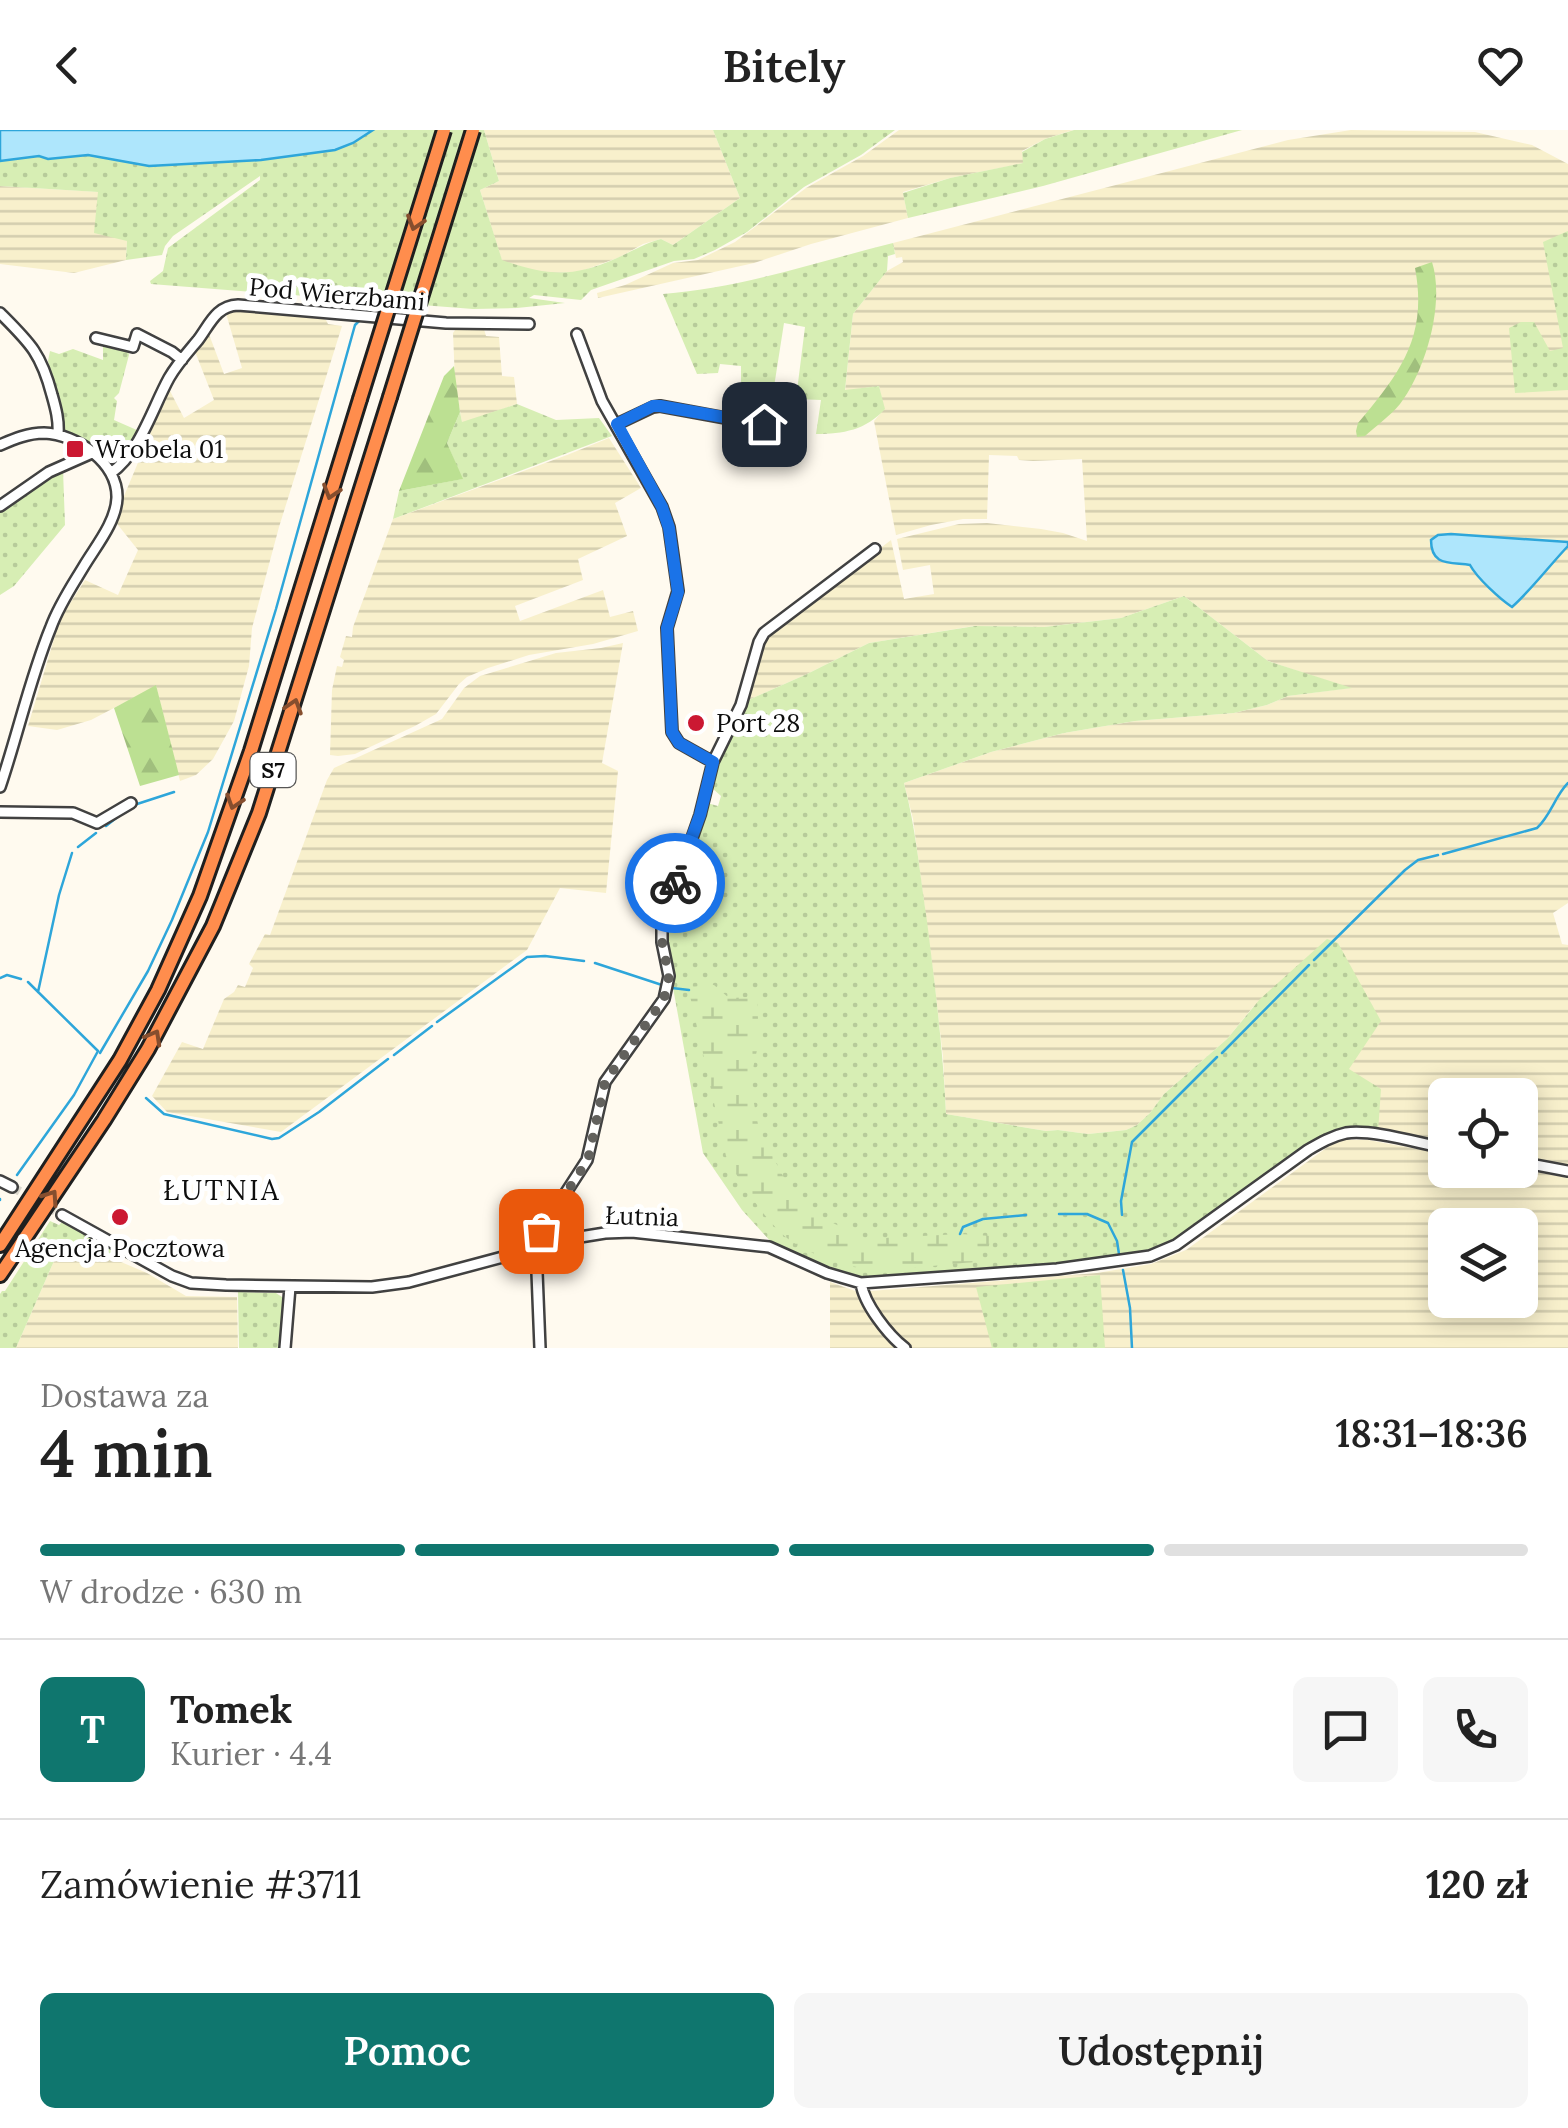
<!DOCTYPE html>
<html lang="pl">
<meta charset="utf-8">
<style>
body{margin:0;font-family:Lora,serif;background:#f6f6f6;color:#222;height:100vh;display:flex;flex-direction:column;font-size:38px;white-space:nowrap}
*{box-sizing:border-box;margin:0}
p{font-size:32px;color:#767676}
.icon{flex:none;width:55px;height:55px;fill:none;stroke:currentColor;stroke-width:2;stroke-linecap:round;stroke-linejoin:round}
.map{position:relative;height:1218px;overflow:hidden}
.panel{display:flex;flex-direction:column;background:#fff;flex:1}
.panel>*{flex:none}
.fabs{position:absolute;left:1428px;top:948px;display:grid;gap:20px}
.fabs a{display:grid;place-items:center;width:110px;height:110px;border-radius:15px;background:#fff;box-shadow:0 5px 25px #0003;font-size:50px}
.pin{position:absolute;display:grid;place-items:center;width:85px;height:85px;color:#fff;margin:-42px;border-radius:20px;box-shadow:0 5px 15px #0006}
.courier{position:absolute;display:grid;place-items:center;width:100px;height:100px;margin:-50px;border:8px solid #1a73e8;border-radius:50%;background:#fff;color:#222;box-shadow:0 2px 12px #0007}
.summary em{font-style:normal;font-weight:600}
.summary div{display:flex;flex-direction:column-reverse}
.summary{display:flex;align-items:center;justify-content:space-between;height:170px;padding:0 40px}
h1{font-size:65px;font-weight:600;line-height:75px}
.bar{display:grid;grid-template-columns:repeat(4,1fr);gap:15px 10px;align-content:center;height:120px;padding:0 40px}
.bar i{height:12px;border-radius:8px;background:#e0e0e0}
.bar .active{background:#0f766e}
.bar p{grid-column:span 4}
.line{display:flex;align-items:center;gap:25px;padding:0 40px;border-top:2px solid #e0e0e0}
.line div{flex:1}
.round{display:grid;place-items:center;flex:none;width:105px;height:105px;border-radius:15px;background:#f6f6f6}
.primary-button{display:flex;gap:20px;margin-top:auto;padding:20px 40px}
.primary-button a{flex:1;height:115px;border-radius:15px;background:#0f766e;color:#fff;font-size:40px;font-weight:600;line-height:115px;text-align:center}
.primary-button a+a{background:#f6f6f6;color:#222}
header{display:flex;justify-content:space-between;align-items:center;height:130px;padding:0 40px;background:#fff;font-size:45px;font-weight:600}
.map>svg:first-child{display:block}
.farmland{fill:url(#farmland-rules);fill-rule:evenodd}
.grass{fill:url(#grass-dots)}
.forest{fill:url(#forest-firs)}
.wetland{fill:url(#wetland-marsh)}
.water{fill:#aee6fc;stroke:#2ea6da;stroke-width:2.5}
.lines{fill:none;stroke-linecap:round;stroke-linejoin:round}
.stream{stroke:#2ea6da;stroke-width:2.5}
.minor-tunnel{stroke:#dbd7cd;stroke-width:9;stroke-dasharray:9 4.5;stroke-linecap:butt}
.minor-casing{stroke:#414141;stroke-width:14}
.highway-casing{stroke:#1f1f1f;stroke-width:18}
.minor{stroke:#fff;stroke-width:9}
.highway{stroke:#ff8d4d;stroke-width:12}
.highway-bridge-casing{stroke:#1f1f1f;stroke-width:18;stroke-linecap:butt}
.highway-bridge{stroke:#ff8d4d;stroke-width:12}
.oneway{stroke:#864e2e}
.done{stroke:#62615d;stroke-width:10;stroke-dasharray:0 18}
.route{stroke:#1a73e8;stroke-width:12}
.poi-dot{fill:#cb1832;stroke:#fff;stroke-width:4}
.labels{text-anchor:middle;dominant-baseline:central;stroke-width:10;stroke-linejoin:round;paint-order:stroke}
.shield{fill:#fff;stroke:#565656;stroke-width:2.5}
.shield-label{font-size:22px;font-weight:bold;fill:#0e0e0e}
.street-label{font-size:25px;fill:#0e0e0e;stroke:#fff}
.poi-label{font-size:25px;fill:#0e0e0e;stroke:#fff;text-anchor:start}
.neighbourhood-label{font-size:28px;letter-spacing:2.5px;fill:#0e0e0e;stroke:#fff}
</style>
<header><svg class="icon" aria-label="back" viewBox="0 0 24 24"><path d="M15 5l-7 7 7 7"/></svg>Bitely<svg class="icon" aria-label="heart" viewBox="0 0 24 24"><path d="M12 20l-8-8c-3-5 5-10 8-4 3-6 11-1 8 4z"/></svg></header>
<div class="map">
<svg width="1568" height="1218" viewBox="0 0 1568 1218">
<defs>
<pattern id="farmland-rules" width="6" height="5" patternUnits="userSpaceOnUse" patternTransform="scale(2.5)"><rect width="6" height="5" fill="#f8f0cc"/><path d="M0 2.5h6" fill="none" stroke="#d3cdae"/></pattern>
<pattern id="grass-dots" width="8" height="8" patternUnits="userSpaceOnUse" patternTransform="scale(2.5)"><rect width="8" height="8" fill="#d7eeb4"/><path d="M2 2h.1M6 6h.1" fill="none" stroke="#b7cb9a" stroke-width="1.8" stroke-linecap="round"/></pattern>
<pattern id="forest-firs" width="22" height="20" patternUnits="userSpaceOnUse" patternTransform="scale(2.5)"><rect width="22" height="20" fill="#bce092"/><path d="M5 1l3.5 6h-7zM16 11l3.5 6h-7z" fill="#a0bf7d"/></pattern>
<pattern id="wetland-marsh" width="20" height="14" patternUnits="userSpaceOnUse" patternTransform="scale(2.5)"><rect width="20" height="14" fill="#d7eeb4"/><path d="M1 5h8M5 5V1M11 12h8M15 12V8" fill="none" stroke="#b7cb9a"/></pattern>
</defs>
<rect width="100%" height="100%" fill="#fffaef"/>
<!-- farmland -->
<path class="farmland" d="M484,0H713L740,68L673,115L661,109L643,114L620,127L579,142L546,143L531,140L502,131L480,60L499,51Z
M899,0H1073L1045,9L1022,21L1024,33L950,48L903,62L908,88L811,114L754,133L598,168L597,163L625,155L673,133L698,130L735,112L806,58L863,26Z
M1351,0L1475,2L1532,15L1568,34V773L1553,783L1562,814L1568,815V1038L1520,1029V965H1445V1015L1378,1002L1348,939L1269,863L1253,877L1227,909L1164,964L1150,983L1137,995L1126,1000L1088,1004L1058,1000L1046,1001L946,984L943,927L933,841L913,689L904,653L991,622L1064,603L1135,591L1234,583L1267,575L1288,566L1349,558L1268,531L1184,466L1121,488L1044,497L974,496L869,513L807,544L744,572L765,507L891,410L904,469L934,464L930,435L903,440L897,409L959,394L987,393L1041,399L1063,403L1087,411L1082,329L1033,331L1019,330L1017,326L989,325L987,389H963L931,395L896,405L874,291L884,279L879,256L845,261L853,184L887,141L903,132L902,127L896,128L893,113L1288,10Z
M0,56L99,62L127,111L126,130L74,143L0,134Z
M227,178L317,185L326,190L328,194L342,196L279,397L252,498L249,536L234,591L213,629L196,645L180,651L156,556L91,590L57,600L28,596L60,489L85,450L118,465L138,420L114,390L155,292L157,281L169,259L184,288L214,270L194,219L207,199L224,244L242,238L225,180Z
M458,196H483L486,206L499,207L502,246L514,247L517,274L462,293L455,251L453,203Z
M609,308L641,358L615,373L627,406L578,429L583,450L515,476L520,491L603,460L610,487L633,481L638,501L593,514L529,525L488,538L467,547L459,554L436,584L415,596L355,624L338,626L330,625L332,560L337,536L342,537L344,530L340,527L346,506L352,507L353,497L393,389L567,325Z
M623,513L602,633L618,641L606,763L560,758L527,820L281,1002L167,982L152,966L182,912L203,919L224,869L234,862L238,855L245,857L253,838L249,834L265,804L270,805L327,650L334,638L442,589L464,558L480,546L556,523L601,518Z
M1344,1010H1368L1445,1024V1040L1520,1039L1568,1048V1218H830V1152L858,1162L1097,1143L1151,1134L1186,1120L1329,1016ZM1445,1095H1520V1170H1445Z
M57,1124L114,1129L147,1143L186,1166L237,1167L238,1218H16Z"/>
<!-- grass -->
<path class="grass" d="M373,0H484L499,51L480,60L502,130C548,146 572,148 617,128C633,121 645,113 661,109L673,115L740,68L713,0H895L861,25L804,57L747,102L715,120L694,129L674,131L591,160L581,170L534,165L529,168L565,173L517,178L473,179L151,154L150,151L163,141L168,118L260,50V46L173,106L165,116L162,125L126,130L127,111L94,103L98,62L0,56V31L39,26L48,29L88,25L149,36L261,30L335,20L353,13Z
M1074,0H1242L1043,56L908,88L903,63L950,48L1023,33L1022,22L1045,9Z
M1568,101V260L1515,263L1509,198L1521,192H1534L1550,221L1563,218L1543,112Z
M893,113L895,124L888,126L887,141L853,184L845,260L879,256L885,279C866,300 843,304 816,304L821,270L796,269L805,197L784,193L774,257L741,253V236L720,234L718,243L697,244L663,164C741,158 817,132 893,113Z
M103,213L128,219L129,225L119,263L114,268L117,271L114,290L139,301L116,334C100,320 84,307 62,299L48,231L50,221L59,224L73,219L103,230Z
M517,274L556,290L599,288L612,306L393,389L399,361L462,349L447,313L460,282L462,292Z
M63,340L65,395L14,456L0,465V378L40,351Z
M1184,466L1268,531L1352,558L1288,566L1267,575L1234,583L1135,591L1064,603L991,622L904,653C916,699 920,745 927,791C935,855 943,919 946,984L1046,1001L1058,1000L1088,1004L1126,1000L1137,995L1150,983L1164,964L1227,909L1260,869L1327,809L1338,813L1381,891L1349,939L1381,959L1378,1002L1343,999L1323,1005L1171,1113L1148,1122L1113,1128L871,1150L840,1143L773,1114L742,1080L703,1023L664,808L665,793L707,673L718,676L721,666L712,658L723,616L744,572L807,544L869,513L975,496L1044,497L1121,488Z
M50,1091L59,1095L62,1092L114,1121L113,1129L57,1124L16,1218H0V1164L2,1161H5Z
M1100,1145L1105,1218H992L976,1157Z
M238,1162L276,1163L285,1169L282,1218H239Z"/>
<!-- forest -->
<path class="forest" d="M1432,132C1445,173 1426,240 1400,274C1390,286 1376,296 1365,306L1357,307L1356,301L1358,293C1400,243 1428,207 1415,138Z
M454,236L460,282L447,313L463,349L399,361L444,246Z
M156,555L179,645L140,656L114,578Z"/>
<!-- wetland -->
<path class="wetland" d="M714,855L729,868L757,867L759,911L750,952L759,1000L785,1050L819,1086L865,1109L960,1104L991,1106L988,1120L982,1123L977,1132C943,1134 909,1140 875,1139C847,1138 809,1125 787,1108C765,1090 739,1051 726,1026L688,857Z"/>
<!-- water -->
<path class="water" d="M0,0H373L353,13L335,20L261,30L149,36L88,25L48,29L39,26L0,31Z
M1451,404L1568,412V416C1549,436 1532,459 1512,477C1500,469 1477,448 1470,435C1449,432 1431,436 1431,410L1438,405Z"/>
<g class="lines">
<!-- stream -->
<path class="stream" d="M134,675L174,662
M106,696L125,681
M78,717L96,703
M1443,724L1537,698C1551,685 1555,666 1568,653
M1314,830L1405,740L1418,730L1438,725
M595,833L662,855
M0,848L7,845L21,849
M28,852L98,921
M672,858L689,860
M38,862L59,765L72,723
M437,892L527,827L545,826L584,831
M100,923L148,841L172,790L208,702L276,479L355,195L361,189
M1222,923L1309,835
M394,925L432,896
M146,968L164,984L272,1009L279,1008L319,982L388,929
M17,1045L74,965L98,921
M0,1070V1069
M1059,1084H1087L1108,1093L1117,1111L1119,1124
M1122,1085L1121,1071L1132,1012L1217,927
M960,1104L963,1097L983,1089L1026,1085
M1123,1140L1130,1178L1132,1218"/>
<!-- minor-tunnel -->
<path class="minor-tunnel" d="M12,1057L62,1085"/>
<!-- minor casing -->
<g class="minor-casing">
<path id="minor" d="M0,183C30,213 41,223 52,265C56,279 59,290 58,305
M96,208L133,217L137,204L172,222L182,230
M617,294L653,277L660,276L764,295
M0,315C14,309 28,303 44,303C77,304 118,333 117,368C116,392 96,416 84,436C72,456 59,475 51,497C30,548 18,604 0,657
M111,343C140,322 152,279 169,248C177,234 188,222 198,210C210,194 216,176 238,175L446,193L529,194
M0,376L49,342L92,323
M713,632L741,575L759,512L764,503L875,419
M0,682L73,683L97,693L131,673
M1520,1032L1568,1041
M0,1051L12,1057
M62,1085L172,1146L191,1153L226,1155L372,1157L409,1152L574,1108L605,1103L632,1102L769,1117L827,1143L861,1153L1057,1139L1150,1126L1176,1115L1308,1020C1320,1013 1332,1006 1346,1003C1372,999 1418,1013 1445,1018
M861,1153C864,1174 888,1205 905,1218
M285,1218L290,1157
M540,1218L536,1117L541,1101L587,1030L605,952L664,869L669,846L662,812V794L700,685L713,632L679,613L672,602L667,498L678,461L669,397L662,377L602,271L577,204"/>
</g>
<!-- highway casing -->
<g class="highway-casing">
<path id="highway" d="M0,1115L120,930L158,860L200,766L251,621L360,269
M0,1145L104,990L148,919L213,796L259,683L390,267"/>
</g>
<!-- minor -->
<use href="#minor" class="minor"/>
<!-- highway -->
<use href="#highway" class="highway"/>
<!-- highway-bridge casing -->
<g class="highway-bridge-casing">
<path id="highway-bridge" d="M390,267L473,0
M360,269L444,0"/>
</g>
<!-- highway-bridge -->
<use href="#highway-bridge" class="highway-bridge"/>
</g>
<!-- one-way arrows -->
<defs><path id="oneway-chevron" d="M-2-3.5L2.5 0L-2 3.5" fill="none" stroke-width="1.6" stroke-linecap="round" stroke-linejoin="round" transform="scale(2.5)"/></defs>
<g class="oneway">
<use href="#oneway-chevron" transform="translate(415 93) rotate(107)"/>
<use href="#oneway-chevron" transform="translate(331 362) rotate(107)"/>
<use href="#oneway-chevron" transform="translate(294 576) rotate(-72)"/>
<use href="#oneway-chevron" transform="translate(234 672) rotate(108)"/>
<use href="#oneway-chevron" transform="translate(154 907) rotate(-61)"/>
<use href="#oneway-chevron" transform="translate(51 1067) rotate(-56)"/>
</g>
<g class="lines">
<!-- done -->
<path class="done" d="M541,1101L588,1030L605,952L664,869L669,846L662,812V794L675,753"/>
<!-- route -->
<path class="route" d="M675,753L700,685L713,632L679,613L672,602L667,498L678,462L669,398L662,377L617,294L653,276H660L764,294"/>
</g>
<!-- markers -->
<g class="poi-dot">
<rect x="65" y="309" width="20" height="20" rx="5"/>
<circle cx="696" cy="593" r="10"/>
<circle cx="120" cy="1087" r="10"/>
</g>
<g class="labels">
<!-- shield labels -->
<rect class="shield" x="250.5" y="623" width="45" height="34" rx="8"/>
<g class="shield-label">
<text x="273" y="640">S7</text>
</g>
<!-- street labels -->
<g class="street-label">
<text transform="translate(337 164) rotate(5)">Pod Wierzbami</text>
<text transform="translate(642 1086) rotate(2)">Łutnia</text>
</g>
<!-- poi labels -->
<g class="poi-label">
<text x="95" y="319">Wrobela 01</text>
<text x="716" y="593">Port 28</text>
<text x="120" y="1118" text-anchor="middle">Agencja Pocztowa</text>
</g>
<!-- neighbourhood labels -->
<g class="neighbourhood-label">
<text x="222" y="1060">ŁUTNIA</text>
</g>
</g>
</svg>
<div class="fabs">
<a><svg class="icon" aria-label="locate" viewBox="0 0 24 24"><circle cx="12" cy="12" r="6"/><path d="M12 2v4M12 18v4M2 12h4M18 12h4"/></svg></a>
<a><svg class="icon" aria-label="layers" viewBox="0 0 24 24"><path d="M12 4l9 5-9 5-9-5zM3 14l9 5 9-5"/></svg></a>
</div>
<div class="pin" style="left:541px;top:1101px;background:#ea580c"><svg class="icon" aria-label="bag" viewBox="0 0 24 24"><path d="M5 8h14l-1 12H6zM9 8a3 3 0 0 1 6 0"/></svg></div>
<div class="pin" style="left:764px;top:294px;background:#1f2937"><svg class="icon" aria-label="home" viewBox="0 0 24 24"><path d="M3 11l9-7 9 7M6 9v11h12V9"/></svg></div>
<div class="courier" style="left:675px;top:753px"><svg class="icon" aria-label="bike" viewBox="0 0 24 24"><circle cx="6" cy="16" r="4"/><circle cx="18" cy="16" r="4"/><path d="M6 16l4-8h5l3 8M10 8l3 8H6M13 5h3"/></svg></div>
</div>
<section class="panel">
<div class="summary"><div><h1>4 min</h1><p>Dostawa za</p></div><em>18:31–18:36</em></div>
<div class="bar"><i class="active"></i><i class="active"></i><i class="active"></i><i></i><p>W drodze · 630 m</p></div>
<div class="line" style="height:180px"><b class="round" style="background:#0f766e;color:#fff">T</b><div><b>Tomek</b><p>Kurier · 4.4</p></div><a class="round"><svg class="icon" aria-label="chat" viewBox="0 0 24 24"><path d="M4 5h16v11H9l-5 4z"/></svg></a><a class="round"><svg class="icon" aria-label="phone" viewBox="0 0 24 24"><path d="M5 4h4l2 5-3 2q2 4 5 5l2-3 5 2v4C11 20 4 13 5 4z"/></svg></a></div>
<div class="line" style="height:130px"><div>Zamówienie #3711</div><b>120 zł</b></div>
<div class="primary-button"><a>Pomoc</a><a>Udostępnij</a></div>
</section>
